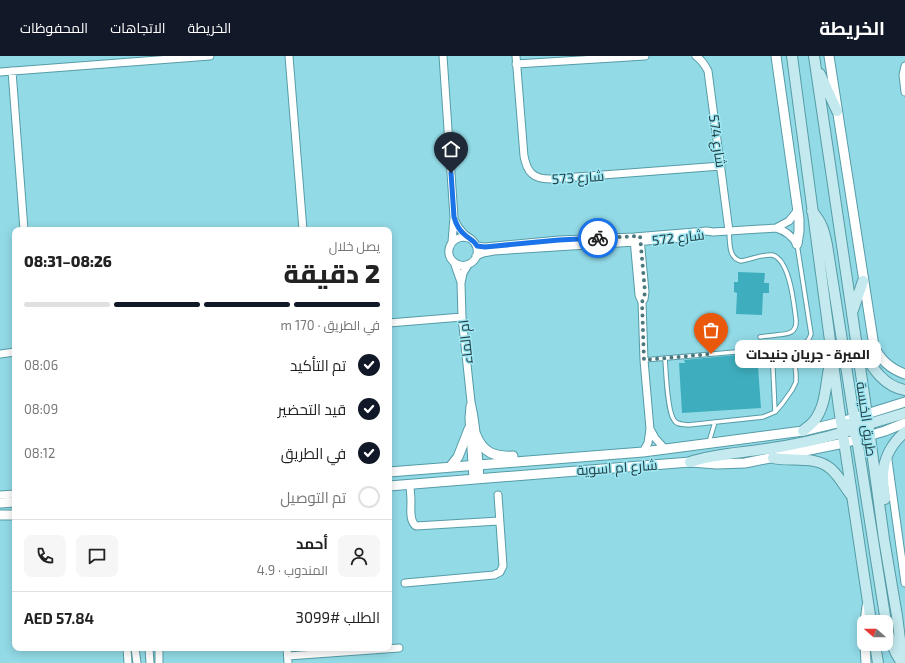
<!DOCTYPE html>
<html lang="ar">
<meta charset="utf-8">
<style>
body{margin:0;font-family:"Exo 2",Cairo,sans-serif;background:#f6f6f6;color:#222;direction:rtl;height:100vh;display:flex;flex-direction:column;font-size:15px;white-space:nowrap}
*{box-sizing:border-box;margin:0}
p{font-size:13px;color:#767676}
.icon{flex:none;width:22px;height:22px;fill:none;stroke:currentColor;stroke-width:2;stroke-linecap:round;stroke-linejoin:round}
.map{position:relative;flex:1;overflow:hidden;direction:ltr}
.side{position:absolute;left:12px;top:171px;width:380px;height:424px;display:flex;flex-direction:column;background:#fff;border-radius:8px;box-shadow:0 2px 10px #0003;direction:rtl}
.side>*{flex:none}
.needle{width:26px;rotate:290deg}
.controls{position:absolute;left:857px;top:559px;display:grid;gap:8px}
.controls a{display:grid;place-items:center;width:36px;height:36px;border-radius:8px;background:#fff;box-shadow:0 2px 10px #0003;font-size:20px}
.pin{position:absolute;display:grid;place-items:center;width:34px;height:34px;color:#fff;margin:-41px -17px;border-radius:50% 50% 50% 0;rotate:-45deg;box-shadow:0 0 4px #0007}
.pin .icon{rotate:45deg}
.courier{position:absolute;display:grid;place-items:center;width:40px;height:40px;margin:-20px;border:3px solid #1a73e8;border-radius:50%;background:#fff;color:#222;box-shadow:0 1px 5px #0007}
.bubble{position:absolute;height:28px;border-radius:8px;background:#fff;box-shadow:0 2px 10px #0003;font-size:13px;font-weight:800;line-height:28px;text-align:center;direction:rtl}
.headline em{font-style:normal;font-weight:800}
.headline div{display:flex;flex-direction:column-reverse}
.headline{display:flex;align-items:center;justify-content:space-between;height:68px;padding:0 12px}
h1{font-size:26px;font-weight:800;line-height:30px}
.bar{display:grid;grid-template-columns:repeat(4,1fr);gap:6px 4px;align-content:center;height:48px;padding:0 12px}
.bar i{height:5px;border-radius:3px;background:#e0e0e0}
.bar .active{background:#111827}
.bar p{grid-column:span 4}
.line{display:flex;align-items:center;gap:10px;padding:0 12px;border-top:1px solid #e0e0e0}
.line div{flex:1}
.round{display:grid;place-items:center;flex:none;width:42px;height:42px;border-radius:8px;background:#f6f6f6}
ol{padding:0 12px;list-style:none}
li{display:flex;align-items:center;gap:12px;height:44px}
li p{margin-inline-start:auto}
li .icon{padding:4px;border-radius:50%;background:#111827;color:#fff;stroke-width:4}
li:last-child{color:#767676}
li i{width:22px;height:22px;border:2px solid #e0e0e0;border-radius:50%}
header{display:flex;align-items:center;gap:24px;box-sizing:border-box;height:56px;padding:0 20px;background:#111827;color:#fff}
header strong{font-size:19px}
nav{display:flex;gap:22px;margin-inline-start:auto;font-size:14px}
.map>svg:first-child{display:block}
.building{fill:#3eaebe}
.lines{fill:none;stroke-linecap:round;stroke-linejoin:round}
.service-casing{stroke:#559ca7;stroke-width:5.5}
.minor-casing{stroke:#559ca7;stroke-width:9}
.tertiary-casing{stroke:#559ca7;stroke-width:11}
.secondary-casing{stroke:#559ca7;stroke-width:12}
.service{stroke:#fff;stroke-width:3.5}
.minor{stroke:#fff;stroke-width:7}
.tertiary{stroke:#fff;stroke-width:9}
.secondary{stroke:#c4e9ee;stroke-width:10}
.done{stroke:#4a777d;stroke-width:4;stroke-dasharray:0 7.2}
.route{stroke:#1a73e8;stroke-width:5}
.labels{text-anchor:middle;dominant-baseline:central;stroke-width:3;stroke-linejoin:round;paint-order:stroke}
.street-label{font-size:14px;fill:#234145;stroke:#9fe7f3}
</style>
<header>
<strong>الخريطة</strong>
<nav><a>الخريطة</a><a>الاتجاهات</a><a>المحفوظات</a></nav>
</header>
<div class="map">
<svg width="905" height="607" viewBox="0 0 905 607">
<rect width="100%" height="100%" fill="#92dae6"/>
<!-- building -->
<path class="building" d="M738,216L765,217L764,227H769V237H763L762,259L736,258L737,237L734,236V226H738Z
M757,297L761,352L682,357L679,307H685L684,304Z"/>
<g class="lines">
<!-- service casing -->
<g class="service-casing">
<path id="service" d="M729,175C730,186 728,202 741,205C749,204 763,198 772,199C790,203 794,249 796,264C797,278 787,278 776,279C771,280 766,280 760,281
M772,292L775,356
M665,302C666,315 667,355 674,364C677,369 682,368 688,369L763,361L775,356L782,348L792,334L796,326V318L793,291
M644,304L793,291C802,289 808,288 811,278L797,188
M709,386L715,366"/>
</g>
<!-- minor casing -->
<g class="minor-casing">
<path id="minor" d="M289,0L303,174
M443,0L454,161L452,186
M516,0L524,100C527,116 533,123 550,123L721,110
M696,0C702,4 705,9 708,15L729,175
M516,8L645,0
M905,10L903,19L905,36
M12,15L24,174
M0,16L210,0
M455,165C457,170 460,174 464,178C467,181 471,182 473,185C479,191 479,202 471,207C468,209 464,210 460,209C441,204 448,177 468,182
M776,172C786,175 792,180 797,188
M640,182L645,236L644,243L642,246L644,304L650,373L648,387L643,396
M634,183L639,239L642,246
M477,190L485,191L559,184L634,181L707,175L713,176L776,172L789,165L797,155
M476,200L483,197L494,195L635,186L681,182
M454,206L461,226
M468,209L463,217L461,227L462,261L471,346C477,370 478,397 480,422
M389,267L462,261
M0,298L15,296
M470,350L469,362L473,423
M650,373L655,382L665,393
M888,404L905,527
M410,428C410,434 411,440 411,445C411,453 409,465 416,470L499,465
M0,439L15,438
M405,527L494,519L500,516L503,510L498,439
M127,592L128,607
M135,592L137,607
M149,592L150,607
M287,592L288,607
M288,600L399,592
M159,607V592"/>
</g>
<!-- tertiary casing -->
<g class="tertiary-casing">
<path id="tertiary" d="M776,0L799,163V175L797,188
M829,0L874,290C880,304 891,313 905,318
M476,379C483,397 495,401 513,400
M450,411L458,401L469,373
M389,416L643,396L803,375L841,366L905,346
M389,430L690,406L717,408L745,407L844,387L885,375L905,367
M0,447L15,446
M0,459H15
M865,566L867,550
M865,588L866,607"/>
</g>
<!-- secondary casing -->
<g class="secondary-casing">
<path id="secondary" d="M792,0L839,352L871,566
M814,0L865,345L884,483L897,560L903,607
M820,18L837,55
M812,155C822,167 824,174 827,189L854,361C857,370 860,378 870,380
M853,254L863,225
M860,291C871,309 882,330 905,334
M848,368L853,374L857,383L886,566
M862,370L905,357
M803,375C806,372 811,369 814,365C827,348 825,328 830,308
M773,402C792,406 815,399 831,413C839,420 844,430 851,439
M690,406C714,398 740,397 766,393C794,389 821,383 848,375
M885,443C884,436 883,428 883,421C883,403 892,387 905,376
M886,568C889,582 893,595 902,607
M875,588L878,607"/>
</g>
<!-- service -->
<use href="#service" class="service"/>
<!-- minor -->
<use href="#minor" class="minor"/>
<!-- tertiary -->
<use href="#tertiary" class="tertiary"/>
<!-- secondary -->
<use href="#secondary" class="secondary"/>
</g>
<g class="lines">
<!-- done -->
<path class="done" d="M598,182L640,180L645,236L644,242L642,246L644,304L711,298"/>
<!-- route -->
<path class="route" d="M451,117L454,161C456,168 459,174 464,178C469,183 474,184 477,190L485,191L559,184L598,182"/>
</g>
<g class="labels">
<!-- street labels -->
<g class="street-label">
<text transform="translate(718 85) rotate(82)">شارع 574</text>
<text transform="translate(578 121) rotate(-4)">شارع 573</text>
<text transform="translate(678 181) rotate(-7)">شارع 572</text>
<text transform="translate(465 286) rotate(-96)">ام الماء</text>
<text transform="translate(867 363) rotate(82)">طريق الخيسة</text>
<text transform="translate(617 411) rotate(-4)">شارع ام اسوية</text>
</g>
</g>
</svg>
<div class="controls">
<a><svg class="needle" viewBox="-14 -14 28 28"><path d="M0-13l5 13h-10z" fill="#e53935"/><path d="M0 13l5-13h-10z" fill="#767676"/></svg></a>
</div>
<div class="pin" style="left:711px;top:298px;background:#ea580c"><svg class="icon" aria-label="bag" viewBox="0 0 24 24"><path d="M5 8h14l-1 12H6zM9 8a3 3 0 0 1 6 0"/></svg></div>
<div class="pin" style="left:451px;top:117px;background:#1f2937"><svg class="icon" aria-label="home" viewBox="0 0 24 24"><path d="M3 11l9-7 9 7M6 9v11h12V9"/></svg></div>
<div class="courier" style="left:598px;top:182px"><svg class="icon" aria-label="bike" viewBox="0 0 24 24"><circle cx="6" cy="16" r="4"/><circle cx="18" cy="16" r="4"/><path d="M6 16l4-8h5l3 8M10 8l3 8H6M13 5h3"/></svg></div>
<div class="bubble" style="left:735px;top:284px;width:146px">الميرة - جريان جنيحات</div>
<section class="side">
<div class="headline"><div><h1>2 دقيقة</h1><p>يصل خلال</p></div><em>08:26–08:31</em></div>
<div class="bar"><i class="active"></i><i class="active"></i><i class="active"></i><i></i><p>في الطريق · 170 m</p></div>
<ol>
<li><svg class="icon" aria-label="check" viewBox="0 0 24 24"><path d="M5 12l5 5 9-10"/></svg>تم التأكيد<p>08:06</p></li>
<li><svg class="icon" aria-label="check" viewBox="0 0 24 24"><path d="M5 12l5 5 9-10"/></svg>قيد التحضير<p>08:09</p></li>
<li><svg class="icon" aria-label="check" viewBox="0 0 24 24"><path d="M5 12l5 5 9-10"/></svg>في الطريق<p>08:12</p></li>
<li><i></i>تم التوصيل</li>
</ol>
<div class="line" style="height:72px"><a class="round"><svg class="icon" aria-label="person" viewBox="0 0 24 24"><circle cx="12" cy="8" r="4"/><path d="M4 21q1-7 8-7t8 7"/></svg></a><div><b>أحمد</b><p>المندوب · 4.9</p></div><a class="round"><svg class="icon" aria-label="chat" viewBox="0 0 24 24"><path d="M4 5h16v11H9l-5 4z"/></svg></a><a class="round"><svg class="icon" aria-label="phone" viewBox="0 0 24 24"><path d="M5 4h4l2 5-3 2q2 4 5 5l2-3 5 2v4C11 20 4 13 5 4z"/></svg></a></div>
<div class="line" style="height:52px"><div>الطلب #3099</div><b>AED 57.84</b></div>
</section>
</div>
